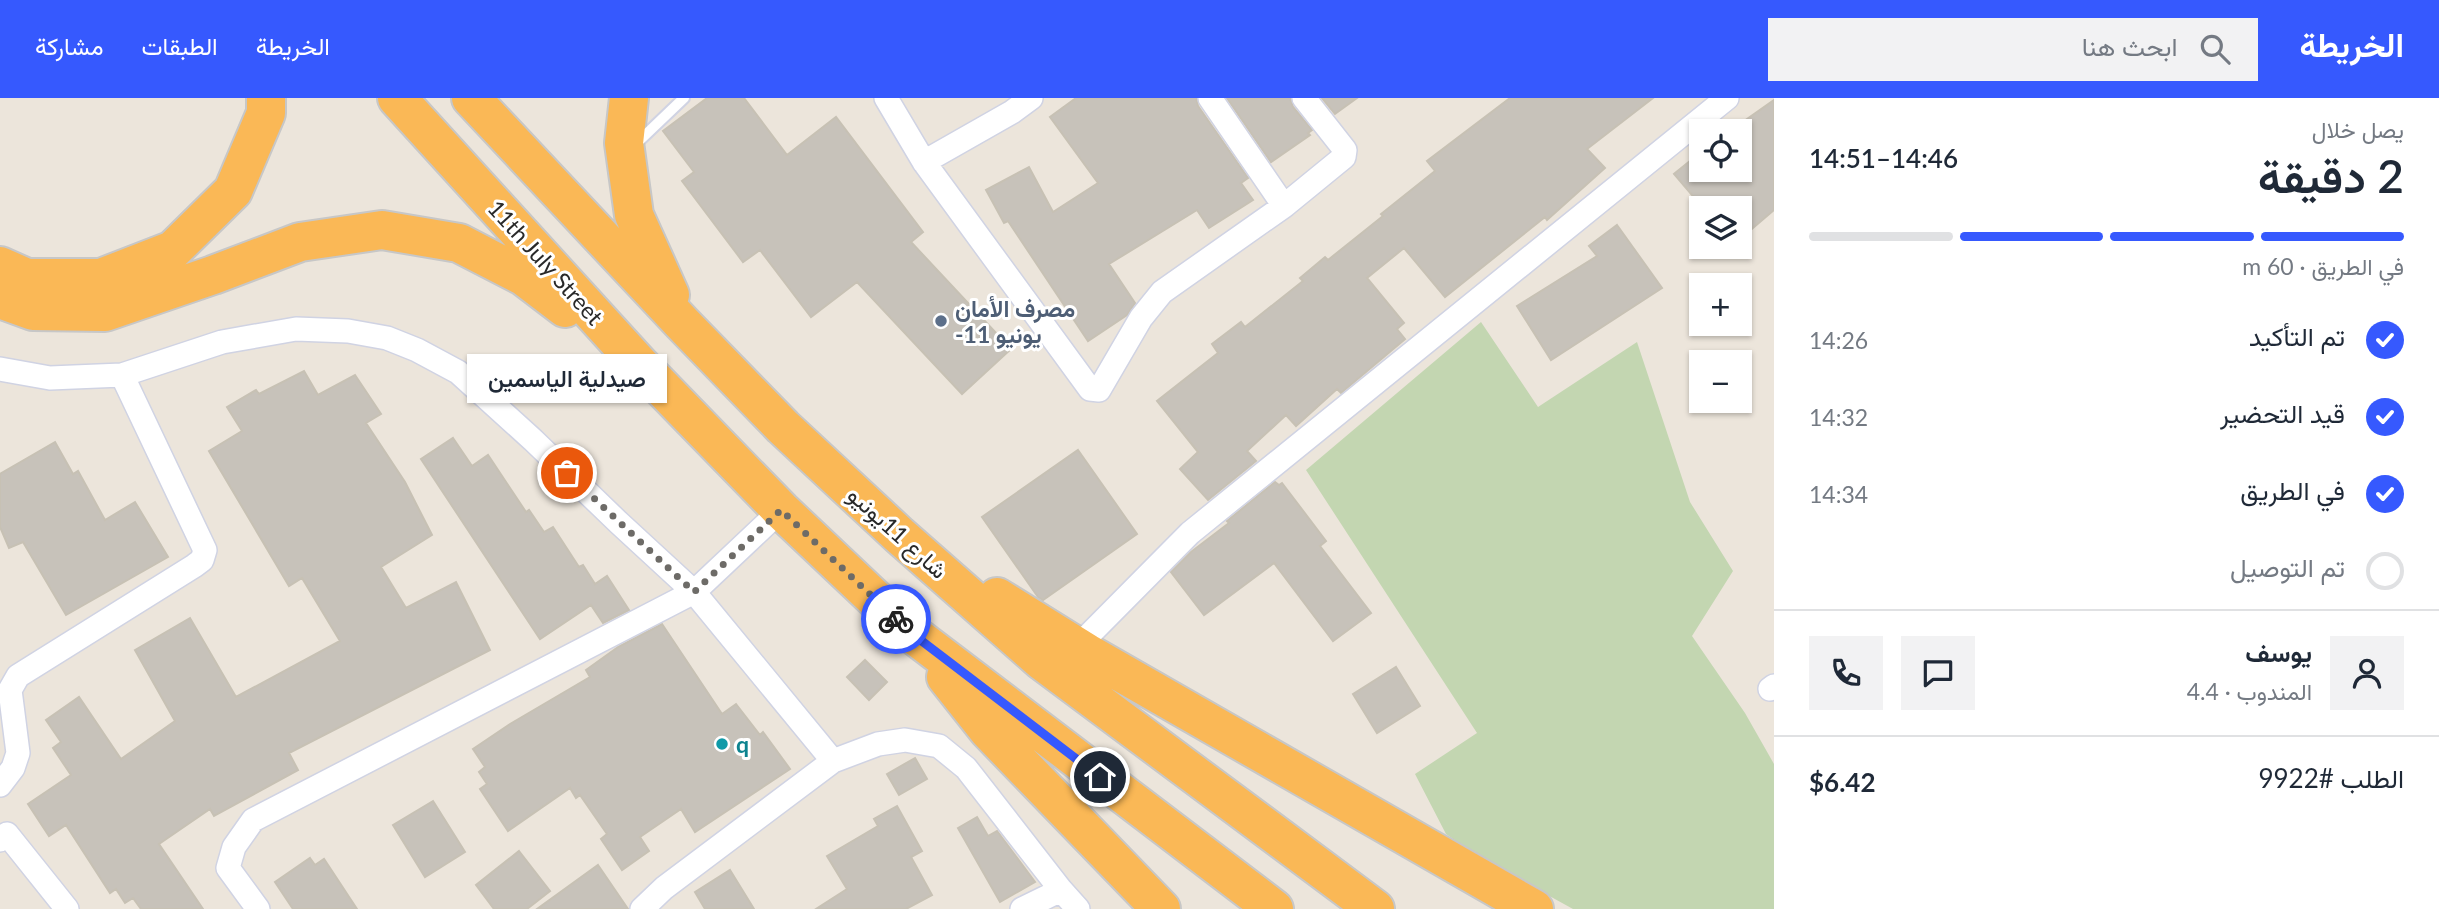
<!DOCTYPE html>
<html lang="ar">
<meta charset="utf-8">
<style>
body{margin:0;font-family:Lato,Vazirmatn,sans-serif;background:#f2f2f3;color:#1f2937;direction:rtl;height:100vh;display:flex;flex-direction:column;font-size:26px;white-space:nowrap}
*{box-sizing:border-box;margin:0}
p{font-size:23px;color:#747a83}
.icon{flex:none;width:38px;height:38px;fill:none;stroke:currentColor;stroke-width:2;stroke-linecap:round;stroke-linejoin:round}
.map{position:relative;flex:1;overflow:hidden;direction:ltr}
.details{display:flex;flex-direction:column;background:#fff;width:665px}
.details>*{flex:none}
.controls{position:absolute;left:1689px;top:21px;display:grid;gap:14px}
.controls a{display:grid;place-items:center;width:63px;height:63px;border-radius:0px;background:#fff;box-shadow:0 2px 5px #0004;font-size:35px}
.pin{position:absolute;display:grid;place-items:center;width:60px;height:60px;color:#fff;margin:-30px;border:4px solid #fff;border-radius:50%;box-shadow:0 2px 7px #0007}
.courier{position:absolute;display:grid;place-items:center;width:70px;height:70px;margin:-35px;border:5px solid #3659fe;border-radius:50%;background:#fff;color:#222;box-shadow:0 2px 9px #0007}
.bubble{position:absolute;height:49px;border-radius:0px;background:#fff;box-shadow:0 2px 5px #0004;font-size:23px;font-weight:600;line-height:49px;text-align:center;direction:rtl}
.overview em{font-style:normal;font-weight:600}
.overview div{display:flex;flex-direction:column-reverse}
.overview{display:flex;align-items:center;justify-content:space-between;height:119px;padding:0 35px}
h1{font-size:46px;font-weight:600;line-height:52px}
.bar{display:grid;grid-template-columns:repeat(4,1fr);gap:10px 7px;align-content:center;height:84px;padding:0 35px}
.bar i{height:9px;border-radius:5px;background:#e0e1e3}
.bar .on{background:#3659fe}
.bar p{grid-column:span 4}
.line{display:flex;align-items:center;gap:18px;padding:0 35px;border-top:2px solid #e0e1e3}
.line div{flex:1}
.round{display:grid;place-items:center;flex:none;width:74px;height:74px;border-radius:0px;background:#f2f2f3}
ol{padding:0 35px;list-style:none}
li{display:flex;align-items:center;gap:21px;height:77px}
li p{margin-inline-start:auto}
li .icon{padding:7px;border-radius:50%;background:#3659fe;color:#fff;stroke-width:4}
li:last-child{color:#747a83}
li i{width:38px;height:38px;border:4px solid #e0e1e3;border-radius:50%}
header{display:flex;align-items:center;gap:42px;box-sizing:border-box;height:98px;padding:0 35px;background:#3659fe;color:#fff}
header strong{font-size:33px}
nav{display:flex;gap:38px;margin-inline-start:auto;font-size:24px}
.search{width:490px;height:63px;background:#f2f2f3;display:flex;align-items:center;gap:18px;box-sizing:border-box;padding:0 24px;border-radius:0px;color:#747a83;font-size:26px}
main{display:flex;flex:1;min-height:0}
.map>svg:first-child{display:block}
.cemetery{fill:#c3d6b1}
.building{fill:#c7c2ba;stroke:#c7c1b4;stroke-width:2}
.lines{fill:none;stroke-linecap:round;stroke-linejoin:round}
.service-casing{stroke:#d0d3e3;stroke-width:14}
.minor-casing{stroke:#d0d3e3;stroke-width:26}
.trunk-casing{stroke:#c7c7c7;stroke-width:42}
.service{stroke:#fff;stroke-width:10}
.minor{stroke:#fff;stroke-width:23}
.trunk{stroke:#fab856;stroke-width:38}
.done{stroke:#6d6b67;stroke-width:7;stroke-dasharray:0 12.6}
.route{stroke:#3659fe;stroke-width:9}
.service-dot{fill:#5c6f8a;stroke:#fff;stroke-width:2.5}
.culture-dot{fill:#0f9aa8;stroke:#fff;stroke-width:2.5}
.labels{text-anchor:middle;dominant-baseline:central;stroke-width:6;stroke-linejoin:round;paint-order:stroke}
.street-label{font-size:23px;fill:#292929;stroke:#fff}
.service-label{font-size:23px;font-weight:bold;fill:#4e5e75;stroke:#fff;text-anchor:start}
.culture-label{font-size:23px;font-weight:bold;fill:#0d838f;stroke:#fff;text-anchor:start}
</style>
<header>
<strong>الخريطة</strong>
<div class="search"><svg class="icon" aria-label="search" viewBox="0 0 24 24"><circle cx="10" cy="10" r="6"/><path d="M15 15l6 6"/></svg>ابحث هنا</div>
<nav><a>الخريطة</a><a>الطبقات</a><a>مشاركة</a></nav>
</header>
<main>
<section class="details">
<div class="overview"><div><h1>2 دقيقة</h1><p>يصل خلال</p></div><em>14:46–14:51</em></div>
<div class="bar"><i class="on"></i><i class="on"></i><i class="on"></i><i></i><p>في الطريق · 60 m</p></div>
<ol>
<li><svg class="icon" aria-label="check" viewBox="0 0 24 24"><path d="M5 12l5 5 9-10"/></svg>تم التأكيد<p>14:26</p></li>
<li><svg class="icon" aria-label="check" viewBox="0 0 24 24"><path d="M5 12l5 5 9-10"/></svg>قيد التحضير<p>14:32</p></li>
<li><svg class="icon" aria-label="check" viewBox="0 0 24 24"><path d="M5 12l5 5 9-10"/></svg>في الطريق<p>14:34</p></li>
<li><i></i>تم التوصيل</li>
</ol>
<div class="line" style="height:126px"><a class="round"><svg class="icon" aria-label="person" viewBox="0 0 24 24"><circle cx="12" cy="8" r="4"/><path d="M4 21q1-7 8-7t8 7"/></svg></a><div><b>يوسف</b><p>المندوب · 4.4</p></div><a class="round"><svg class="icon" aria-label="chat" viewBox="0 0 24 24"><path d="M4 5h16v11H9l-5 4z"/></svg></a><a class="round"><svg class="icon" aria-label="phone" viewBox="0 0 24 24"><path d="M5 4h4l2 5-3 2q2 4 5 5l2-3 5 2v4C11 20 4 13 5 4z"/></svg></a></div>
<div class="line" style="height:91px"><div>الطلب #9922</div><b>$6.42</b></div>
</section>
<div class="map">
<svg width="1774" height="811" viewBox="0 0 1774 811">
<rect width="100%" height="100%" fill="#ece5db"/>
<!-- cemetery -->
<path class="cemetery" d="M1481,224L1538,309L1637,244L1690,404L1733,473L1692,538L1745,615L1774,666V811H1573L1482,761L1446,736L1415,676L1477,635L1306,372Z"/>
<!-- building -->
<path class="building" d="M707,0H744L787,57L836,19L923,134L911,144L1011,251L962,296L857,184L811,219L760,152L743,164L682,83L694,74L663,33Z
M1076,0H1196L1198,8L1248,80L1241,85L1253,102L1209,130L1197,112L1109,166L1135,205L1127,217L1088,243L1008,123L1004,125L986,92L1029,69L1053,114L1098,85L1050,19Z
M1227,0H1290L1293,9L1312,32L1308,35L1310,37L1271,64Z
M1322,0H1357L1335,16Z
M1510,0H1653L1587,51L1605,70L1547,122L1545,119L1445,199L1404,150L1367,180L1404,225L1397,231L1405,241L1341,295L1337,291L1296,328L1286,317L1247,353L1256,363L1208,402L1180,371L1198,354L1157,303L1218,255L1212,246L1241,224L1245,229L1303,183L1300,180L1325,159L1328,162L1383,118L1381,116L1435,73L1427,63Z
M1774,2V112L1740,141V110H1703L1674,76L1701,54V72H1740V33H1730Z
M1617,127L1662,190L1551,262L1517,208L1597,158L1589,148Z
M304,273L318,297L355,277L381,316L366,325L405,384L432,437L381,469L406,510L456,484L490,552L289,655L298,672L214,718L210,711L159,746L203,811H141L133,800L125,805L116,791L110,795L66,727L49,738L28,706L71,677L53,650L61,644L46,622L79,599L121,661L175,623L135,552L190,520L236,599L340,543L302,480L289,488L209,353L242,333L227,309L256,292L259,296Z
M453,340L472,368L488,357L526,414L529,412L544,434L553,429L579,469L583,467L595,486L607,478L629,512L603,525L591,507L540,541L421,361Z
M55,344L73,376L78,373L105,422L135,404L168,459L66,517L23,444L9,450L0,429V376Z
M1078,352L1137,436L1043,502L1038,499L982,419Z
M1275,384L1279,387L1282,385L1326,443L1320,448L1371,515L1333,543L1274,465L1204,517L1171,474L1191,454L1229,425L1227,423Z
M662,526L722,616L736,606L760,637L763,634L790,671L695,734L681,711L640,739L649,753L622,772L601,741L607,736L580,697L576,700L570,690L508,733L480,691L487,686L479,674L485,669L473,651L510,626L590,579L586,572L618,549Z
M865,562L887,584L869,602L847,579Z
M1396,569L1420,608L1377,635L1353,596Z
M915,660L927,681L899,697L887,676Z
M433,703L465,754L425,779L393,727Z
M897,708L922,753L911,759L932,797L906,811H816L847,791L827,758L878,728L874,721Z
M977,719L988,738L997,733L1035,784L1000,804L958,730Z
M519,753L550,793L527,811H494L476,787Z
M310,760L315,767L324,761L357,811H293L275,784Z
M598,767L628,811H537Z
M730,772L754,811H705L695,794Z"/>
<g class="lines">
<!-- service casing -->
<g class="service-casing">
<path id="service" d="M640,42L684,0"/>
</g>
<!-- minor casing -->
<g class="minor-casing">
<path id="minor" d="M886,0L924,64L1090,291L1099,292L1141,220L1162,194L1284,108L1344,59L1345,52L1304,0
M1210,0L1284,108
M924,64L1012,14L1031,0
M0,271L50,280L122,277L222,244L296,231L348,233L387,240L417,252L458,274L533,342L618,424L694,494L781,412
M1077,549L1190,435L1727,0
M1770,591L1774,588
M0,687L13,670L18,655L10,592L18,578L194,468L202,462L205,452L122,277
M0,742L7,736L67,811
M258,811L228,770L234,749L253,722L694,494L833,663L878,646L905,642L939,648L966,670L1061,792L1078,811
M642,811L664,790L833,663
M1022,811L1061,792"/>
</g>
<!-- trunk casing -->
<g class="trunk-casing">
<path id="trunk" d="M397,0L639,266L781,412L910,534L1274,811
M471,0L682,225L783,329L899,437L1042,563L1375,811
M629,0L624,45L634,117L670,197
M0,168L27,180H101L173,152L233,93L266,15V0
M0,201L33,213L105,214L213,177L300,144L382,132L459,145L523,178L565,210
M997,499L1087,555L1534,811
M946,579L988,632L1161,811"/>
</g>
<!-- service -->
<use href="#service" class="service"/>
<!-- minor -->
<use href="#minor" class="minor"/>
<!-- trunk -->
<use href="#trunk" class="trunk"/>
</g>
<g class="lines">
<!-- done -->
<path class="done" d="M567,375L694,494L781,412L896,521"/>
<!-- route -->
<path class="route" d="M896,521L910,534L1100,679"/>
</g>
<!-- markers -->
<circle class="service-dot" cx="941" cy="223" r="7"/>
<circle class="culture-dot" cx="722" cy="646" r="7"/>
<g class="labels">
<!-- street labels -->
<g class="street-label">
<text transform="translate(546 164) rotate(48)">11th July Street</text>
<text transform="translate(898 434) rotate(42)">شارع 11يونيو</text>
</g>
<!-- service labels -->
<g class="service-label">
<text x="955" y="210">مصرف الأمان<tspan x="955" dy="26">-11 يونيو</tspan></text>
</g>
<!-- culture labels -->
<g class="culture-label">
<text x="736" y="646">q</text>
</g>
</g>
</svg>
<div class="controls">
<a><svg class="icon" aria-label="locate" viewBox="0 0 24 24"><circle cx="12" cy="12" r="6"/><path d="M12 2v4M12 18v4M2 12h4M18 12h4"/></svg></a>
<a><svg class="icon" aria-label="layers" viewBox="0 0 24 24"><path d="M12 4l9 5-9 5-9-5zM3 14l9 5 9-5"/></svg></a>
<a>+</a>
<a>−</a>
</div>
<div class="pin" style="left:567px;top:375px;background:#ea580c"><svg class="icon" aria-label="bag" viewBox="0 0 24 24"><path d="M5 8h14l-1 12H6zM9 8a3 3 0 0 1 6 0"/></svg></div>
<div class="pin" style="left:1100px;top:679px;background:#1f2937"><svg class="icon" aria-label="home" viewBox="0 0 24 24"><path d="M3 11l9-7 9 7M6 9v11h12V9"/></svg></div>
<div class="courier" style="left:896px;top:521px"><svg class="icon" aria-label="bike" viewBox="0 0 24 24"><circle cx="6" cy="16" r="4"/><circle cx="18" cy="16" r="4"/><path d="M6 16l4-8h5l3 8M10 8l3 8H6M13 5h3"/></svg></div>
<div class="bubble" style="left:467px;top:256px;width:200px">صيدلية الياسمين</div>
</div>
</main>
